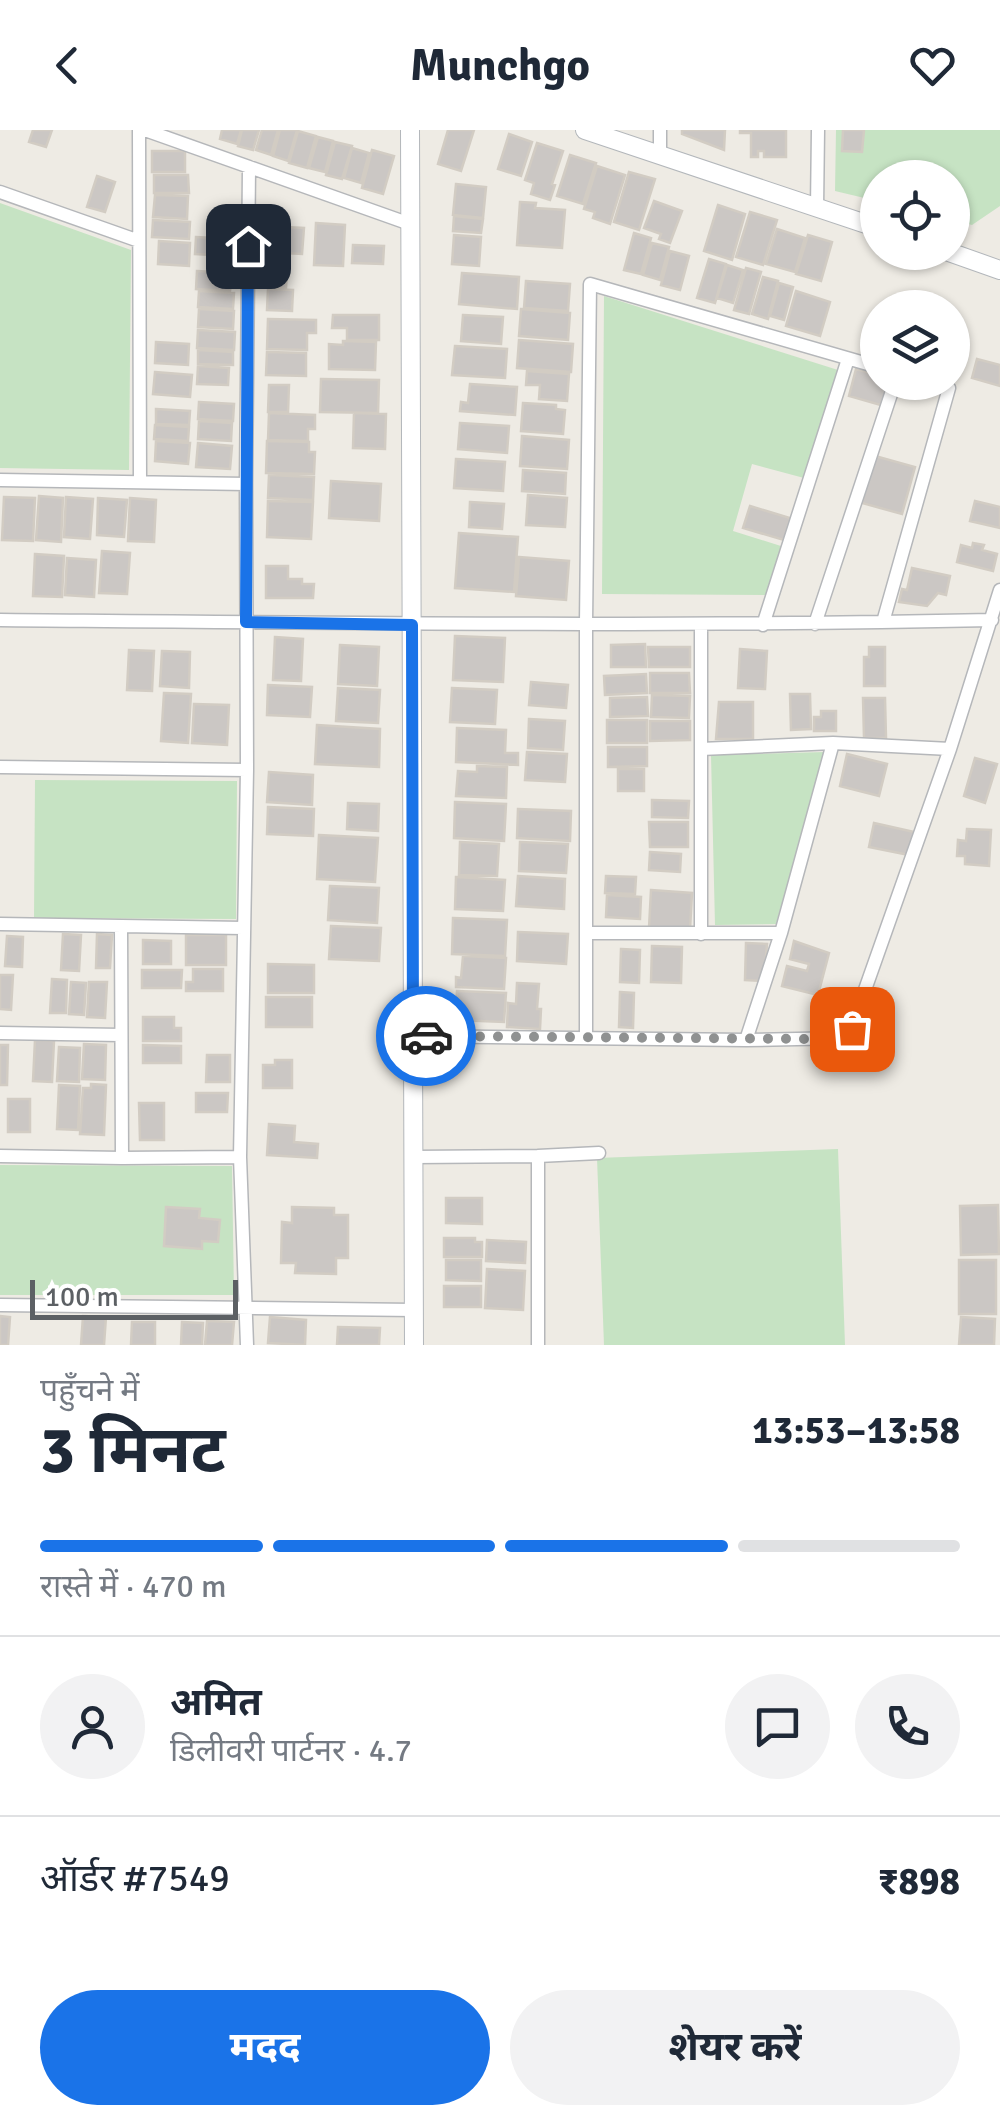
<!DOCTYPE html>
<html lang="hi">
<meta charset="utf-8">
<style>
body{margin:0;font-family:Signika,"Noto Sans Devanagari",sans-serif;background:#f2f2f3;color:#1f2937;height:100vh;display:flex;flex-direction:column;font-size:38px;white-space:nowrap}
*{box-sizing:border-box;margin:0}
p{font-size:32px;color:#747a83}
.icon{flex:none;width:55px;height:55px;fill:none;stroke:currentColor;stroke-width:2;stroke-linecap:round;stroke-linejoin:round}
.map{position:relative;height:1215px;overflow:hidden}
.side{display:flex;flex-direction:column;background:#fff;flex:1}
.side>*{flex:none}
.buttons{position:absolute;left:860px;top:30px;display:grid;gap:20px}
.buttons a{display:grid;place-items:center;width:110px;height:110px;border-radius:50%;background:#fff;box-shadow:0 2px 8px #0004;font-size:50px}
.scale{position:absolute;left:30px;bottom:25px;width:208px;box-sizing:border-box;padding-left:10px;border:5px solid #5c6064;border-top:0;font-size:28px;line-height:35px;white-space:nowrap;color:#5c6064;-webkit-text-stroke:8px #fff;paint-order:stroke}
.pin{position:absolute;display:grid;place-items:center;width:85px;height:85px;color:#fff;margin:-42px;border-radius:20px;box-shadow:0 5px 15px #0006}
.courier{position:absolute;display:grid;place-items:center;width:100px;height:100px;margin:-50px;border:8px solid #1a73e8;border-radius:50%;background:#fff;color:#222;box-shadow:0 2px 12px #0007}
.headline em{font-style:normal;font-weight:700}
.headline div{display:flex;flex-direction:column-reverse}
.headline{display:flex;align-items:center;justify-content:space-between;height:170px;padding:0 40px}
h1{font-size:65px;font-weight:700;line-height:75px}
.bar{display:grid;grid-template-columns:repeat(4,1fr);gap:15px 10px;align-content:center;height:120px;padding:0 40px}
.bar i{height:12px;border-radius:8px;background:#e0e1e3}
.bar .on{background:#1a73e8}
.bar p{grid-column:span 4}
.line{display:flex;align-items:center;gap:25px;padding:0 40px;border-top:2px solid #e0e1e3}
.line div{flex:1}
.round{display:grid;place-items:center;flex:none;width:105px;height:105px;border-radius:52px;background:#f2f2f3}
.cta{display:flex;gap:20px;margin-top:auto;padding:20px 40px}
.cta a{flex:1;height:115px;border-radius:60px;background:#1a73e8;color:#fff;font-size:40px;font-weight:700;line-height:115px;text-align:center}
.cta a+a{background:#f2f2f3;color:#1f2937}
header{display:flex;justify-content:space-between;align-items:center;height:130px;padding:0 40px;background:#fff;font-size:45px;font-weight:700}
.map>svg:first-child{display:block}
.green{fill:#c6e3c3}
.building{fill:#cbc7c4;stroke:#d2ccc3;stroke-width:2.5}
.lines{fill:none;stroke-linecap:round;stroke-linejoin:round}
.street-casing{stroke:#b5b7ba;stroke-width:15}
.secondary-casing{stroke:#b3b7bb;stroke-width:20}
.street{stroke:#fff;stroke-width:12}
.secondary{stroke:#fff;stroke-width:18}
.done{stroke:#8f9191;stroke-width:10;stroke-dasharray:0 18}
.route{stroke:#1a73e8;stroke-width:12}
</style>
<header><svg class="icon" aria-label="back" viewBox="0 0 24 24"><path d="M15 5l-7 7 7 7"/></svg>Munchgo<svg class="icon" aria-label="heart" viewBox="0 0 24 24"><path d="M12 20l-8-8c-3-5 5-10 8-4 3-6 11-1 8 4z"/></svg></header>
<div class="map">
<svg width="1000" height="1215" viewBox="0 0 1000 1215">
<rect width="100%" height="100%" fill="#eeebe4"/>
<!-- green -->
<path class="green" d="M836,0H1000V76L972,95L953,90L952,48H878L877,71L835,61Z
M0,73L131,120L129,340L0,338Z
M604,166L838,240L804,348L752,334L733,401L784,417L766,465L602,464Z
M825,622L776,794L715,795L711,625Z
M35,650L237,651L236,789L34,788Z
M838,1019L845,1215H604L597,1028Z
M0,1035L232,1036L234,1165H0Z"/>
<!-- building -->
<path class="building" d="M33,0H52L46,17L29,12Z
M222,0H241L237,14L220,9Z
M242,0H259L253,20L238,16Z
M262,0H278L271,25L256,20Z
M280,0H297L288,31L273,26Z
M448,0H474L461,41L438,34Z
M682,0H725L724,20L682,4Z
M740,0H786V27H764V21H758V27H751V3H740Z
M843,0H864L862,22L842,21Z
M298,1L316,6L307,38L289,33Z
M509,4L532,12L521,46L498,39Z
M318,7L333,11L325,42L309,38Z
M335,12L352,16L342,49L326,45Z
M537,13L563,21L552,54L555,55L550,70L531,64L534,53L525,50Z
M352,18L369,23L361,53L344,48Z
M372,20L394,26L383,64L362,58Z
M152,21H185V42H152Z
M570,25L596,33L583,74L557,66Z
M597,36L625,45L610,94L593,88L595,82L584,79Z
M629,42L655,49L639,100L614,92Z
M154,45H188L189,63H154Z
M97,46L115,52L105,82L87,77Z
M456,54L486,57L483,88L453,85Z
M155,65L188,66L187,89L153,87Z
M654,71L682,81L670,113L659,109L661,104L644,98Z
M520,72L536,73L535,78L565,80L562,118L517,115Z
M718,75L745,84L732,130L704,121Z
M750,82L777,90L763,135L736,127Z
M454,86L483,89L481,103L453,101Z
M153,90L190,92L189,109L152,107Z
M316,93L345,95L343,136L314,135Z
M267,96L304,98L302,124L265,122Z
M777,99L805,108L795,142L766,134Z
M634,103L651,108L641,144L624,140Z
M454,105L481,107L479,136L452,134Z
M808,105L832,112L821,151L796,144Z
M196,107L231,109V126L195,124Z
M159,111L190,113L189,136L158,134Z
M652,113L669,117L660,150L643,145Z
M353,115L384,116L383,134L352,133Z
M670,121L689,126L680,160L661,155Z
M268,126H288L286,158L266,157Z
M709,129L726,134L715,173L697,168Z
M727,135L743,140L733,173L717,168Z
M746,138L761,142L749,184L734,180Z
M197,141L232,143L230,161L196,159Z
M462,143L519,147L517,179L459,174Z
M763,147L778,151L768,189L752,184Z
M526,151L570,154L568,181L524,178Z
M779,153L793,157L784,190L770,186Z
M268,159L293,160L292,181L267,180Z
M199,161L234,163L233,179L198,177Z
M796,161L830,172L820,206L786,196Z
M199,179L234,181L233,199L198,197Z
M521,179L570,183L568,210L519,206Z
M333,185H379V210H347V198H332Z
M463,185L503,187L501,214L461,211Z
M268,189L316,190V203H307V220L267,219Z
M198,200L235,202L234,220L197,218Z
M519,210L573,214L571,242L517,238Z
M343,211L376,212L375,240L329,239V214L343,215Z
M156,212L189,214L188,235L155,233Z
M455,216L507,219L505,248L452,245Z
M198,220L233,222V235L198,234Z
M267,222L306,223V246L266,245Z
M977,229L1000,235V256L972,248Z
M198,236L229,238L228,255L197,254Z
M856,239L878,245V252H890L884,276L849,266Z
M527,241L569,244L567,271L539,269L540,255H526Z
M155,242L192,245L190,267L153,264Z
M321,249L379,250L378,283L320,282Z
M470,254L517,257L515,285L460,281L461,272L468,273Z
M269,255H289L288,282H268Z
M199,272L234,274L233,291L198,289Z
M523,273L556,275V279L565,280L563,304L521,301Z
M156,279L190,281L189,295L156,294Z
M269,283L315,285V299H308V311L268,310Z
M354,283L386,284L385,319L353,318Z
M199,291L232,293L231,311L198,309Z
M460,293L509,296L507,323L458,319Z
M155,295L189,297L188,311L154,309Z
M522,306L569,310L567,339L520,336Z
M156,311L190,313L188,334L155,331Z
M267,311L309,312V322H315L314,344L266,343Z
M198,313L232,316L230,339L196,337Z
M875,326L915,337L902,384L862,373Z
M456,329L505,332L503,361L454,358Z
M523,340L566,343L565,364L522,361Z
M269,345L314,347L313,370L268,368Z
M331,351L381,354L379,391L329,388Z
M528,365L567,368L565,397L526,395Z
M39,366L63,368L61,412L36,410Z
M4,367L35,368L33,411L2,410Z
M66,367L93,369L90,409L64,407Z
M98,368L127,370L124,407L97,405Z
M130,368L156,370L154,412L128,411Z
M268,371L313,372L311,409L267,407Z
M975,371L1000,377V398L970,391Z
M470,372L504,374L502,399L469,397Z
M750,376L790,388L784,410L743,398Z
M459,403L518,407L514,462L455,458Z
M973,413L984,415L982,420L997,424L993,441L957,432L961,415L972,418Z
M102,421L130,423L127,464L99,463Z
M35,424L64,426L62,467L33,466Z
M519,427L569,431L566,470L516,466Z
M67,428L96,430L94,467L65,465Z
M266,436H288V449H302V454H314L313,468H266Z
M912,438L950,446L946,465L938,463L927,476L899,472L902,459L907,460Z
M455,506L505,508L503,552L453,550Z
M275,507L303,509L301,551L273,550Z
M645,514L646,537H611V515Z
M340,515L379,517L377,556L338,554Z
M648,517H690V537H649Z
M869,517H885V556H864V527H869Z
M740,519L767,521L765,559L738,558Z
M129,520L154,521L152,561L127,560Z
M162,521L190,522L189,558L160,556Z
M650,543H689L690,563H650Z
M646,544L647,563L605,565L604,546Z
M531,552L568,555L566,578L529,575Z
M268,555L312,557L310,587L267,585Z
M338,558L380,560L378,593L336,591Z
M452,558L497,560L495,594L450,592Z
M164,563L191,564L188,613L161,611Z
M790,564H810L811,599L791,600Z
M652,565L690,566L689,588L651,587Z
M647,567L648,586L610,587V568Z
M863,568H885L886,608H864Z
M719,572H753V609H716Z
M194,574L229,575L227,615L192,613Z
M821,581H836V601H814V587H821Z
M529,589L565,591L563,620L528,618Z
M607,590H647V613H607Z
M650,591H690V610L650,611Z
M317,595L380,599L379,637L315,634Z
M457,598L506,600L505,623H518V635L456,632Z
M608,617H647V636L608,637Z
M527,622L567,624L565,652L525,650Z
M847,624L887,634L879,666L840,656Z
M975,628L997,634L985,673L964,666Z
M477,636L507,637L506,668L456,666L458,641L477,642Z
M618,639H644V661H618Z
M269,642L313,645L312,675L267,672Z
M652,670L689,671L688,688L652,687Z
M455,672L506,674L504,711L454,708Z
M348,673L379,674L378,701L347,699Z
M268,677L314,679L313,706L267,704Z
M518,679L571,681L570,711L517,708Z
M649,692H688V717H650Z
M874,693L914,702L909,725L869,717Z
M967,699L991,700L989,736L965,734V726H957L958,710L966,711Z
M319,705L378,708L375,752L317,749Z
M460,712L499,714L497,746L459,745Z
M520,712L568,714L566,743L519,741Z
M650,722L681,724L680,742L649,740Z
M518,746L565,749L564,779L516,776Z
M606,746L636,747L635,764L605,763Z
M456,747L505,750L503,781L455,779Z
M330,756L379,758L377,793L328,790Z
M651,760L692,763L690,800L649,798Z
M607,765L641,767L640,789L606,787Z
M453,788L507,790L505,826L452,824Z
M331,796L381,798L379,831L329,829Z
M518,802L568,804L566,834L517,831Z
M63,804L81,805L79,841L61,840Z
M97,804L112,805L110,838H96Z
M186,805H226V835H186Z
M7,806L23,807L22,837L5,836Z
M143,810L171,811V834H143Z
M794,811L829,823L818,865L782,856L787,836L807,841L809,834L790,829Z
M746,813L767,814L764,851L745,850Z
M652,816L682,817L681,853L651,852Z
M621,819L640,820L639,853L620,852Z
M463,826L506,828L504,859L456,857V847L461,848Z
M268,834L314,835V863H268Z
M193,839H223V861H186V852H193Z
M142,840H182L181,858H142Z
M0,845H13L11,880L0,879Z
M52,849L67,850L66,883H50Z
M71,852L86,853L84,885L69,884Z
M89,852H107L105,888L87,887Z
M517,853L539,854L537,879H541L540,899L507,897L508,873L516,874Z
M457,861L506,863L504,892L455,890Z
M620,862L634,863L633,898L619,897Z
M266,867H312V897H266Z
M143,887H174V898H181V911H143Z
M35,910L54,911L52,952L33,951Z
M84,914L106,915L105,950L82,949Z
M0,915H8L7,955H0Z
M143,915L181,916V933H143Z
M59,917L80,918L79,952L57,951Z
M207,925H230V952H206Z
M275,930H292V958H263V935H275Z
M91,954L106,955L104,1005L80,1004L83,958H91Z
M59,955L80,956L78,1000L57,999Z
M196,963H228L227,982H196Z
M8,969H30V1002H8Z
M139,973H164V1010H140Z
M269,994L295,996L294,1012L318,1014L317,1028L267,1025Z
M446,1068H482V1094L446,1093Z
M998,1075L999,1124L961,1125L960,1076Z
M166,1077L200,1079L199,1088L220,1090L218,1112L202,1111V1119L164,1116Z
M292,1077L334,1078V1085H348V1128H336V1144L295,1143L296,1133H281L282,1092L292,1093Z
M444,1108H475V1112H482V1127H444Z
M487,1110L526,1112L525,1133L486,1131Z
M446,1130H481V1151L446,1150Z
M959,1130H996V1184H959Z
M487,1139L525,1141L523,1180L485,1178Z
M444,1156H481V1177H444Z
M0,1186L10,1187L8,1215H0Z
M83,1186L106,1187L104,1215H81Z
M270,1187L306,1190L305,1215L268,1213Z
M961,1187L995,1189L994,1215H959Z
M207,1191L234,1192L232,1215H205Z
M132,1192H155V1215H131Z
M182,1192L203,1193L202,1215H181Z
M338,1197L380,1198L379,1215H337Z"/>
<g class="lines">
<!-- street casing -->
<g class="street-casing">
<path id="street" d="M139,0L140,352
M145,0L410,94
M660,25V0
M0,62L139,111
M817,78L818,0
M0,350L246,354
M0,490C331,493 661,497 992,490
M883,492L949,258L931,252
M701,494V804
M815,494L895,252
M763,495L848,229
M701,619L833,613
M0,637L247,640
M0,794L243,798
M121,796L122,1028
M586,803H781
M0,903L121,905
M413,906L746,910L844,908L849,905L950,619L1000,460
M586,908V493L590,154L878,237
M746,910L781,803L833,613L950,619
M0,1026L122,1028L240,1027
M538,1026L599,1023
M413,1027L538,1026V1215
M1,1175L414,1180
M247,1215L240,1027L247,640L246,354L249,37"/>
</g>
<!-- secondary casing -->
<g class="secondary-casing">
<path id="secondary" d="M410,0L414,1215
M585,0L878,98
M949,122L1000,140"/>
</g>
<!-- street -->
<use href="#street" class="street"/>
<!-- secondary -->
<use href="#secondary" class="secondary"/>
</g>
<g class="lines">
<!-- done -->
<path class="done" d="M426,906L812,909L844,908L852,899"/>
<!-- route -->
<path class="route" d="M248,116L246,492L412,495L413,906H426"/>
</g>
</svg>
<div class="buttons">
<a><svg class="icon" aria-label="locate" viewBox="0 0 24 24"><circle cx="12" cy="12" r="6"/><path d="M12 2v4M12 18v4M2 12h4M18 12h4"/></svg></a>
<a><svg class="icon" aria-label="layers" viewBox="0 0 24 24"><path d="M12 4l9 5-9 5-9-5zM3 14l9 5 9-5"/></svg></a>
</div>
<div class="scale">100 m</div>
<div class="pin" style="left:852px;top:899px;background:#ea580c"><svg class="icon" aria-label="bag" viewBox="0 0 24 24"><path d="M5 8h14l-1 12H6zM9 8a3 3 0 0 1 6 0"/></svg></div>
<div class="pin" style="left:248px;top:116px;background:#1f2937"><svg class="icon" aria-label="home" viewBox="0 0 24 24"><path d="M3 11l9-7 9 7M6 9v11h12V9"/></svg></div>
<div class="courier" style="left:426px;top:906px"><svg class="icon" aria-label="car" viewBox="0 0 24 24"><path d="M5 17H2v-5l4-1 3-4h7l3 4 3 1v5h-3M9 17h6M6 11h13"/><circle cx="7" cy="17" r="2"/><circle cx="17" cy="17" r="2"/></svg></div>
</div>
<section class="side">
<div class="headline"><div><h1>3 मिनट</h1><p>पहुँचने में</p></div><em>13:53–13:58</em></div>
<div class="bar"><i class="on"></i><i class="on"></i><i class="on"></i><i></i><p>रास्ते में · 470 m</p></div>
<div class="line" style="height:180px"><a class="round"><svg class="icon" aria-label="person" viewBox="0 0 24 24"><circle cx="12" cy="8" r="4"/><path d="M4 21q1-7 8-7t8 7"/></svg></a><div><b>अमित</b><p>डिलीवरी पार्टनर · 4.7</p></div><a class="round"><svg class="icon" aria-label="chat" viewBox="0 0 24 24"><path d="M4 5h16v11H9l-5 4z"/></svg></a><a class="round"><svg class="icon" aria-label="phone" viewBox="0 0 24 24"><path d="M5 4h4l2 5-3 2q2 4 5 5l2-3 5 2v4C11 20 4 13 5 4z"/></svg></a></div>
<div class="line" style="height:130px"><div>ऑर्डर #7549</div><b>₹898</b></div>
<div class="cta"><a>मदद</a><a>शेयर करें</a></div>
</section>
